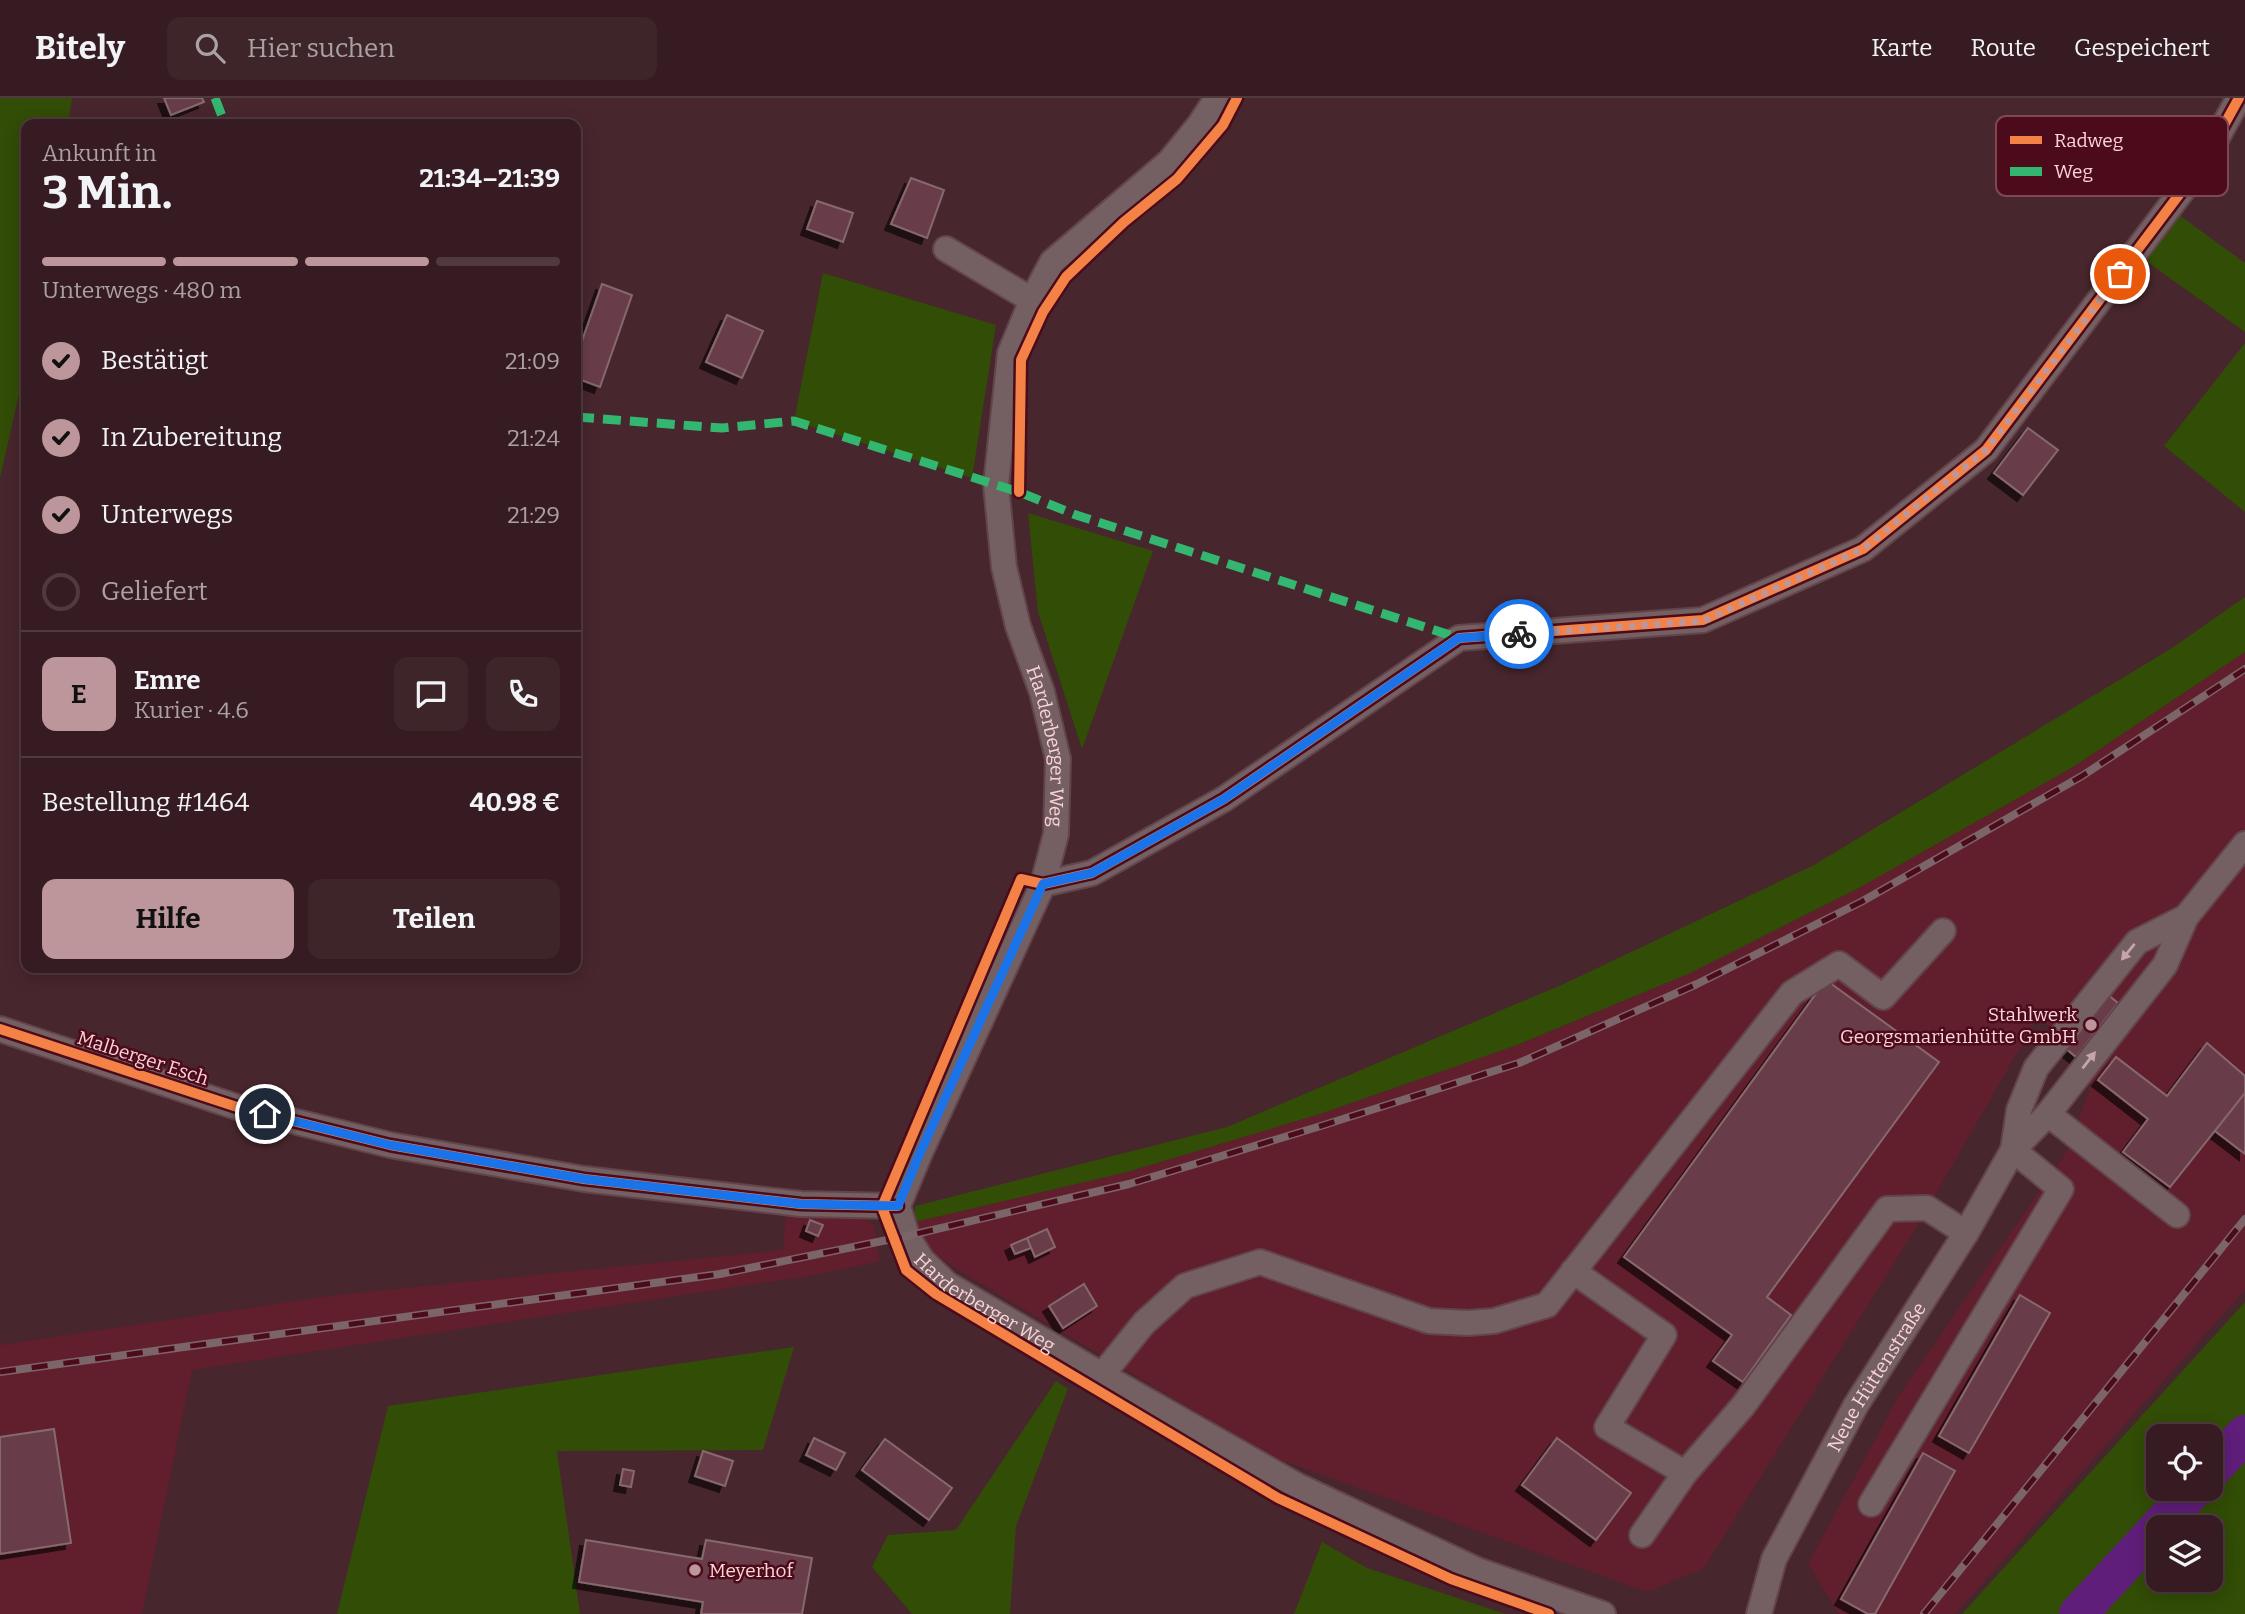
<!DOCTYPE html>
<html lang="de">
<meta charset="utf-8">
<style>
body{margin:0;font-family:Bitter,serif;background:#3d252a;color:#f1f3f6;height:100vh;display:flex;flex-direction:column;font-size:26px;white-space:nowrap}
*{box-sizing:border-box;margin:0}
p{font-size:23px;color:#aaa1a5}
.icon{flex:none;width:38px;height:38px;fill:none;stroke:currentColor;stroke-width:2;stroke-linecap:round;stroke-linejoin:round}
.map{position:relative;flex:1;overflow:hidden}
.panel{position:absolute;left:21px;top:21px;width:560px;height:854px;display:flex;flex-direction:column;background:#361c22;border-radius:14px;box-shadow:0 4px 18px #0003,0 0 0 2px #503a40}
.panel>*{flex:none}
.buttons{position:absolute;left:2146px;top:1326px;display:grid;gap:14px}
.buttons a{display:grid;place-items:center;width:77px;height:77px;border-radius:14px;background:#361c22;box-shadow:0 4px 18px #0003,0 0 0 2px #503a40;font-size:35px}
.pin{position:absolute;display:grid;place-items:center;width:60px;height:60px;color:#fff;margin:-30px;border:4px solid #fff;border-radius:50%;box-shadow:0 2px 7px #0007}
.courier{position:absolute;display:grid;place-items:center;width:70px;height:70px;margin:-35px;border:5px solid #1a73e8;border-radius:50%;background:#fff;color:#222;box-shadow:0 2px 9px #0007}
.summary em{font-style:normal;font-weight:700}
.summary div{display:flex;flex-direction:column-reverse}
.summary{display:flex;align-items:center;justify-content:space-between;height:119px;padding:0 21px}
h1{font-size:46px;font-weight:700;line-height:52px}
.bar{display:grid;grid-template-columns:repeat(4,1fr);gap:10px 7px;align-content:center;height:84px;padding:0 21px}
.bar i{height:9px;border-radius:5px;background:#503a40}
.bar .on{background:#bd969b}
.bar p{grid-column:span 4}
.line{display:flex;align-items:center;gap:18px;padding:0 21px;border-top:2px solid #503a40}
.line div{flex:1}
.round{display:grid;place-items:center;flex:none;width:74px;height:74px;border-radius:14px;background:#3d252a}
ol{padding:0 21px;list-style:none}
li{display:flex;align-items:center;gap:21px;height:77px}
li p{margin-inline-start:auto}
li .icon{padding:7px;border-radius:50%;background:#bd969b;color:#111;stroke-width:4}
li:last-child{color:#aaa1a5}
li i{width:38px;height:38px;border:4px solid #503a40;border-radius:50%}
.button{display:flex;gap:14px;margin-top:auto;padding:14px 21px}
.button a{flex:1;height:80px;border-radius:14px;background:#bd969b;color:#111;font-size:28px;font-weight:700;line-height:80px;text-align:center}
.button a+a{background:#3d252a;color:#f1f3f6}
header{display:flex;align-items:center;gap:42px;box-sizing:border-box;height:98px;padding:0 35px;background:#361c22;border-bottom:2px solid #503a40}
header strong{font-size:33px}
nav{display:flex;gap:38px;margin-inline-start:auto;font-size:24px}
.search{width:490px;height:63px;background:#3d252a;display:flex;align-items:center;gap:18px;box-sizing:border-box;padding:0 24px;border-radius:14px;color:#aaa1a5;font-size:26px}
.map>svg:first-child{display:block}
.built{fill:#611e2c}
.green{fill:#324d06;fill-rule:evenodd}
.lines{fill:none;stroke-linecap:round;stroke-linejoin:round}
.river{stroke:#601e7b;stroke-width:38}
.building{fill:#673e48;stroke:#86696d;stroke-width:2;filter:url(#shadow)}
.minor-casing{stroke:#62444a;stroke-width:28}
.minor{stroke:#745f62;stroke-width:24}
.rail-casing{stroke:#7c6569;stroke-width:8}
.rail{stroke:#4b0b1b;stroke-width:5;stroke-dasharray:16;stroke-linecap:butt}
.quiet{stroke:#33b770;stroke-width:9;stroke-dasharray:18 9;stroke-linecap:butt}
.cycleway-casing{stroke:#4b0b1b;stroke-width:15}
.cycleway{stroke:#f48246;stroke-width:10}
.oneway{fill:#c6a5a8}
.done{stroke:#bd969b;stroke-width:7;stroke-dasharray:0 12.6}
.route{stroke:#1a73e8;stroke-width:9}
.poi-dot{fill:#bd969b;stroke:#4b0b1b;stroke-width:2.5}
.labels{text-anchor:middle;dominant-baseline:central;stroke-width:5;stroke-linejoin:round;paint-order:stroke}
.street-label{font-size:19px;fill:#fcd3d6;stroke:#4b0b1b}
.poi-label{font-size:19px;fill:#fcd3d6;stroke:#4b0b1b;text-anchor:end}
.key{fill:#4b0b1b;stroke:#804753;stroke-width:2}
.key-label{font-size:19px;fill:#fcd3d6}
</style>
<header>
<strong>Bitely</strong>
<div class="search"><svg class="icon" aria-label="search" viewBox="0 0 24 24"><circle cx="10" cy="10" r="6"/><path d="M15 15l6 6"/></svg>Hier suchen</div>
<nav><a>Karte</a><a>Route</a><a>Gespeichert</a></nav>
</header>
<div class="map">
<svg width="2245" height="1516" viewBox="0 0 2245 1516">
<defs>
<filter id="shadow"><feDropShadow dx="-6" dy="6" stdDeviation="0" flood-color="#0009"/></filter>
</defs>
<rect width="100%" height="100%" fill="#48262d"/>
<!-- built -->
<path class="built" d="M2245,554V1192L1955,1516H1839L1808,1466L1898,1299L2067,1053L2093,981L2101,969L2038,919L1916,1130L1704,1470L1647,1494L1270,1358L963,1175L932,1154L920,1141L915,1124L1127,1074L1320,1016L1517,947L1688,876L1857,791L2073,669Z
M786,1118H862L874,1127L880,1163L815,1177L192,1272L142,1516H0V1247L337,1197L783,1152Z"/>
<!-- green -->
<path class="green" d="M0,0H72L68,26H26V265L0,380Z
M2179,117L2245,165V234L2146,163Z
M823,175L996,227L972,380L794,323Z
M2245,245V414L2164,348Z
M1028,415L1153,453L1082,651L1038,514Z
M2245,499V554L2073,669L1857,791L1688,876L1517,947L1320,1016L1127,1074L915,1124V1108L1227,1029L1568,884L1814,767L2172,550Z
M2245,1204V1516H1962ZM2158,1339H2210V1391H2158ZM2158,1430H2210V1482H2158Z
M794,1249L763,1352L557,1353L580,1516H337L388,1308Z
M1056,1283L1068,1291L1016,1428L1010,1516H912L872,1469L888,1437L956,1432Z
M1322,1444L1367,1470L1505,1516H1294Z"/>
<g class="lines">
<!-- river -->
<path class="river" d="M2210,1374L2245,1336
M2158,1430L2194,1391
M2078,1516L2158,1430"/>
</g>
<!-- building -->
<path class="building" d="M164,0H202L204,4L171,17Z
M911,80L944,92L927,140L891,126Z
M817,103L853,115L843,144L807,131Z
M602,186L632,197L600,289L576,280V260Z
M727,217L763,233L742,280L706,264Z
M2028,330L2058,352L2023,397L1994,375Z
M1826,882L1939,964L1767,1199L1791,1217L1743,1284L1713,1263L1732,1237L1624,1159Z
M2107,896L2118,905L2076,959L2064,949Z
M2207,945L2245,978V995L2170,1089L2123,1054L2148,1021L2098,982L2116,959L2167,998Z
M2245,995V1056L2215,1033Z
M810,1122L823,1127L818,1138L806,1133Z
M1047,1131L1055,1149L1035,1159L1027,1140Z
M1027,1140L1031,1150L1015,1156L1011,1147Z
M1084,1186L1097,1208L1063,1230L1049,1208Z
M2020,1197L2050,1215L1969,1355L1939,1338Z
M54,1331L71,1445L0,1456V1339Z
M814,1340L845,1355L836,1372L806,1357Z
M1557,1340L1631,1395L1596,1442L1522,1387Z
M885,1341L952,1390L929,1422L862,1372Z
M703,1353L733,1363L725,1388L695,1378Z
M1923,1355L1955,1373L1875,1516H1868L1841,1501Z
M623,1371L634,1373L631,1389L620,1387Z
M586,1442L702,1461L706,1442L812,1460L802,1516H701L703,1504L579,1484Z"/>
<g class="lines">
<!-- minor casing -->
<g class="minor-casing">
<g id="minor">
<path id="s1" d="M1217,0L1200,26L1169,64L1052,164L1032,202L1010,255L996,387L1004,469L1018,528L1042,594L1058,661L1056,736L1043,786L920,1055L898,1108L907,1138L922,1162L947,1186L1102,1277L1296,1387L1477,1472L1603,1516"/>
<path d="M946,151L1032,202"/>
<path d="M1043,786L1092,775L1224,701L1459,540L1703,522L1863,451L1986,352L2203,65L2239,0"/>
<path d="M0,931L240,1010L390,1047L584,1081L801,1106L898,1108"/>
<path d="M2048,1016L2177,1117"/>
<path d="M2013,1052L2019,1012L2036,970L2137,844L2186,819"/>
<path d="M1573,1173L1664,1237L1607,1329L1685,1375L1642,1437"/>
<path d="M1102,1277L1144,1225L1185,1188L1260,1164L1429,1223L1468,1225L1494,1223L1547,1207L1792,895L1839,866L1883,899L1943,833"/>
<path d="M1685,1375L1743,1308L1887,1111L1927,1110L1966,1135"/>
<path d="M1871,1406L2061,1091L2013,1052"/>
<path id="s2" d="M1759,1516L1774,1461L1856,1307L1966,1135L2013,1052L2048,1016L2165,867L2186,819L2245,746"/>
</g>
</g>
<!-- minor -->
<use href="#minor" class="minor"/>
<!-- rail casing -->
<g class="rail-casing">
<path id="rail" d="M0,1274L720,1176L907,1138L1129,1086L1324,1027L1519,965L1697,886L1861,804L2082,678L2245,571
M1924,1516L2245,1121"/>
</g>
<!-- rail -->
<use href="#rail" class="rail"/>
<!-- quiet -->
<path class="quiet" d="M215,0L225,26
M576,319L722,330L794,323L1019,394L1076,417L1459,540"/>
<!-- cycleway casing -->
<g class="cycleway-casing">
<path id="cycleway" d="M1019,394L1021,262L1043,214L1066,179L1124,124L1177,81L1223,27L1237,0
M0,931L240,1010L390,1047L584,1081L801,1106L898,1108
M1549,1516L1451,1481L1278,1400L936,1196L906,1172L882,1109L1021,781L1043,786L1092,775L1224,701L1459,540L1703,522L1863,451L1986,352L2203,65L2239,0"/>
</g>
<!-- cycleway -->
<use href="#cycleway" class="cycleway"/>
</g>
<!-- one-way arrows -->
<defs><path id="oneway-solid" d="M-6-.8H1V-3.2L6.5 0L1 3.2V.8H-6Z" transform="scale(1.75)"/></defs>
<g class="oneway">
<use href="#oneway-solid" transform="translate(2128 854) rotate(129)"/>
<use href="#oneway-solid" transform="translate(2089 962) rotate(-52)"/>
</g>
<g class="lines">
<!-- done -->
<path class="done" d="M1519,536L1703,523L1863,451L1986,352L2120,176"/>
<!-- route -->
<path class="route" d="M265,1016L390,1047L584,1081L801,1106L898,1108L920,1055L1043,786L1092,775L1224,701L1459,540L1519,536"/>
</g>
<!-- markers -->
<g class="poi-dot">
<circle cx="2091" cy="927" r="7"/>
<circle cx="695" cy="1472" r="7"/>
</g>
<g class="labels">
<!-- street labels -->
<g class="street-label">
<text stroke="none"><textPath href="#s1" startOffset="735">Harderberger Weg</textPath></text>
<text transform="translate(143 960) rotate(18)">Malberger Esch</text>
<text stroke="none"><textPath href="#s1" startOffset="1365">Harderberger Weg</textPath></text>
<text stroke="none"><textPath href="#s2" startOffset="266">Neue Hüttenstraße</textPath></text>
</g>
<!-- poi labels -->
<g class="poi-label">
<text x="2077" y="916">Stahlwerk<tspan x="2077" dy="22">Georgsmarienhütte GmbH</tspan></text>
<text x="709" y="1472" text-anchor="start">Meyerhof</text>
</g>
</g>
<!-- legend -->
<rect x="1996" y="18" width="232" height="80" rx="10" class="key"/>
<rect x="2010" y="38" width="32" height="8" fill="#f48246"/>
<rect x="2010" y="69" width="32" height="9" fill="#33b770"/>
<g class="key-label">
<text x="2054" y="49">Radweg</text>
<text x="2054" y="80">Weg</text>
</g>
</svg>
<div class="buttons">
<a><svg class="icon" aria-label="locate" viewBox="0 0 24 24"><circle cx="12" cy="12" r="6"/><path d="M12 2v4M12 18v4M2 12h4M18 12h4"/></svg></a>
<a><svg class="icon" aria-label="layers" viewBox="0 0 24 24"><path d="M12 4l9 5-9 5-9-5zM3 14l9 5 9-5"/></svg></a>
</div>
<div class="pin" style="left:2120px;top:176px;background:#ea580c"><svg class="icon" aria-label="bag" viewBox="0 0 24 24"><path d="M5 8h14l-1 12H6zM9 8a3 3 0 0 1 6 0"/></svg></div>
<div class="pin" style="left:265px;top:1016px;background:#1f2937"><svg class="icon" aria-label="home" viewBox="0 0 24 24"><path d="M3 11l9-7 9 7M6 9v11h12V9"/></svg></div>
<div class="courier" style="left:1519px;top:536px"><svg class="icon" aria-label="bike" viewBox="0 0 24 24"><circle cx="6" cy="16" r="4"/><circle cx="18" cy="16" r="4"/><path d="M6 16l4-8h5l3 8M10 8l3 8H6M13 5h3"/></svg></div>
<section class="panel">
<div class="summary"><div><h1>3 Min.</h1><p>Ankunft in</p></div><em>21:34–21:39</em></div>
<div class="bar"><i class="on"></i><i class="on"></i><i class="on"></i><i></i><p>Unterwegs · 480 m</p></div>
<ol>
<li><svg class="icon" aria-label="check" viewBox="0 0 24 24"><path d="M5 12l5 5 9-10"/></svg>Bestätigt<p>21:09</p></li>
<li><svg class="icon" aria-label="check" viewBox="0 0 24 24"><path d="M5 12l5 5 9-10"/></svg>In Zubereitung<p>21:24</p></li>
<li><svg class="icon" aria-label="check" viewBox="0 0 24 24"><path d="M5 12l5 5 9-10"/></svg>Unterwegs<p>21:29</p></li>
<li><i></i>Geliefert</li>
</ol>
<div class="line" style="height:126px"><b class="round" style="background:#bd969b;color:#111">E</b><div><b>Emre</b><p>Kurier · 4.6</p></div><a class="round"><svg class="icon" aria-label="chat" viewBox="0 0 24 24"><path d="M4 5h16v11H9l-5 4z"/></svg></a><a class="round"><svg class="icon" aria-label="phone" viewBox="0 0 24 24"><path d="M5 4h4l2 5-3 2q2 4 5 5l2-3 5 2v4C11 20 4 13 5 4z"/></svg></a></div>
<div class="line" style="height:91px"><div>Bestellung #1464</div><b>40.98 €</b></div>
<div class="button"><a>Hilfe</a><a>Teilen</a></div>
</section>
</div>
